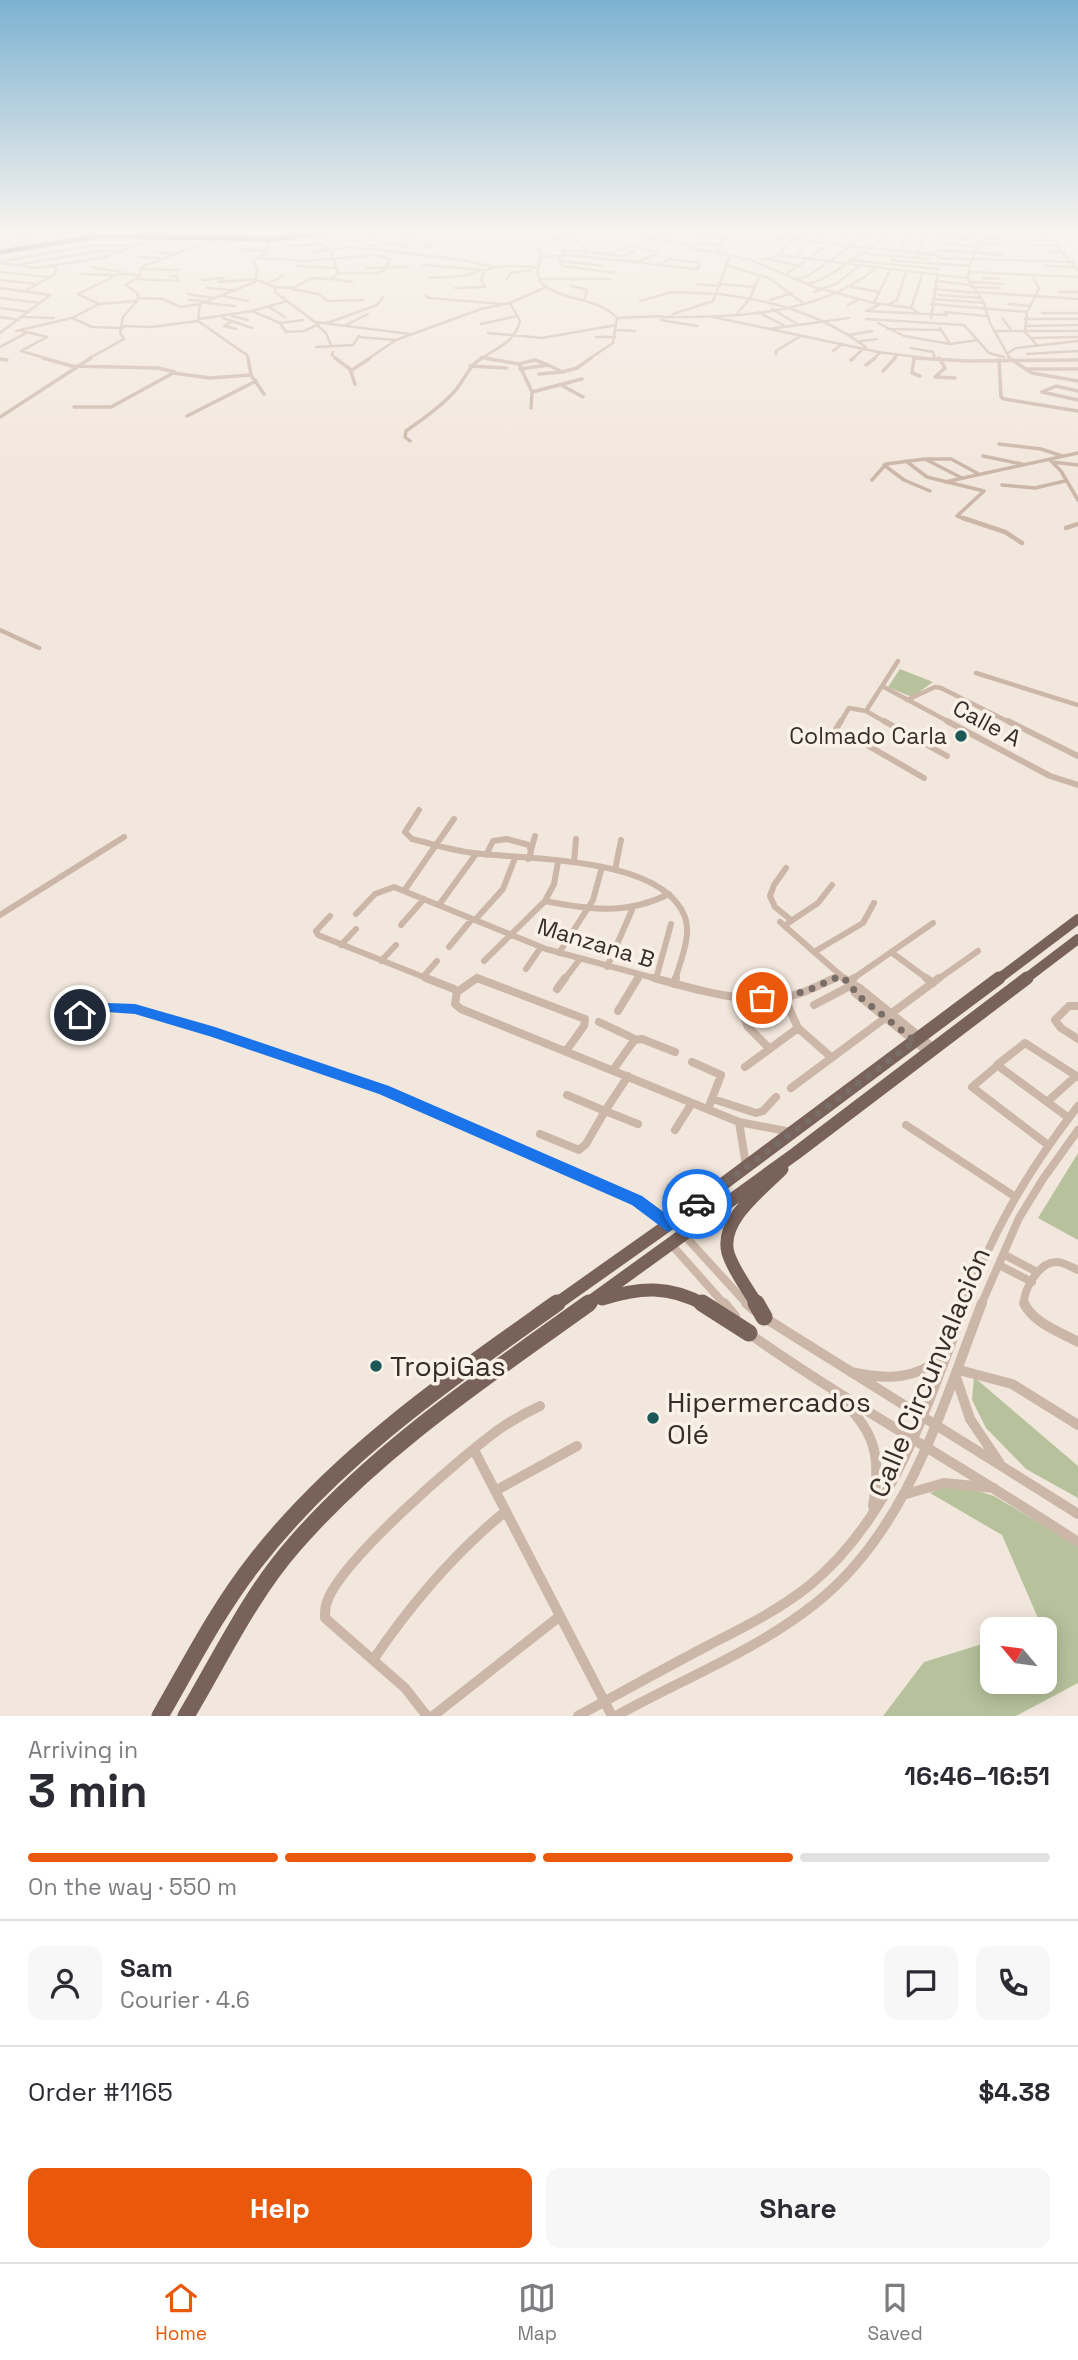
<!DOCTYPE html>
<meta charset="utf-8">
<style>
body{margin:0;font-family:"Space Grotesk",sans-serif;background:#f7f7f7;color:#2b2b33;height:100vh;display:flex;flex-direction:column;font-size:26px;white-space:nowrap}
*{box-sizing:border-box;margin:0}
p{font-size:23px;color:#7c7c81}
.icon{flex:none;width:38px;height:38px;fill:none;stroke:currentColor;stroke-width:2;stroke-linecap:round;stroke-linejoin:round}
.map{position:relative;height:1716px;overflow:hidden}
.panel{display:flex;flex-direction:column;background:#fff;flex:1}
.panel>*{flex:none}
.needle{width:46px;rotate:299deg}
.tools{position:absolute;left:980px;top:1617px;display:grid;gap:14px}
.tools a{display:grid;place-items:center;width:77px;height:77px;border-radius:14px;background:#fff;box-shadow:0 4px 18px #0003;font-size:35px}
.pin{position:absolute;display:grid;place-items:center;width:60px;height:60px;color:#fff;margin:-30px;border:4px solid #fff;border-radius:50%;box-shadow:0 2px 7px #0007}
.courier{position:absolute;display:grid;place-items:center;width:70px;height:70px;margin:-35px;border:5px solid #1a73e8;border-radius:50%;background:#fff;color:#222;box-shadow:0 2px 9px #0007}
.head em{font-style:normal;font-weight:600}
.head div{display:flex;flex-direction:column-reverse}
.head{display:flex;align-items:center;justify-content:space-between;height:119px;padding:0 28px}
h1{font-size:46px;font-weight:600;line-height:52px}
.bar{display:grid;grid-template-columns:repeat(4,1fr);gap:10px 7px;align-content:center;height:84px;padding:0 28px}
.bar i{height:9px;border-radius:5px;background:#e1e1e2}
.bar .selected{background:#ea580c}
.bar p{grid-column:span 4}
.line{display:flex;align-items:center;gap:18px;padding:0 28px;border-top:2px solid #e1e1e2}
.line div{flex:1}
.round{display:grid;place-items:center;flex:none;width:74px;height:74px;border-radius:14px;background:#f7f7f7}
.primary-button{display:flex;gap:14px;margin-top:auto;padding:14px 28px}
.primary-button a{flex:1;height:80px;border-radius:14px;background:#ea580c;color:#fff;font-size:28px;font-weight:600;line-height:80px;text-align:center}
.primary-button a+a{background:#f7f7f7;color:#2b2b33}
.tab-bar{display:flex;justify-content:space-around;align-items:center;height:98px;border-top:2px solid #e1e1e2;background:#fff;font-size:19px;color:#7c7c81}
.tab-bar a{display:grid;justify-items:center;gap:4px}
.tab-bar .selected{color:#ea580c}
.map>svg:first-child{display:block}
.green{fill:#b7c29c}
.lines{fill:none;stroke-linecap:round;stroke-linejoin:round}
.minor-far5{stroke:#cbb6a8;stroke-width:2.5}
.minor-far4{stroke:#cbb6a8;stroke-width:3.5}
.minor-far3{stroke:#cbb6a8;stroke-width:4.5}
.minor-far2{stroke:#cbb6a8;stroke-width:6}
.minor-far1{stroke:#cbb6a8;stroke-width:8}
.minor{stroke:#cbb6a8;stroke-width:10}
.primary-far3{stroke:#796259;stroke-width:5}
.primary-far2{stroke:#796259;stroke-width:10}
.primary-far1{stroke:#796259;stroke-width:13}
.primary{stroke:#796259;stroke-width:17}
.route{fill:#1a73e8}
.done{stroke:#786d67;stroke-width:7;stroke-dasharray:0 12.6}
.poi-dot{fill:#1d5859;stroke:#faf1e8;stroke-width:2.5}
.labels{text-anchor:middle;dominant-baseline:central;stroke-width:7;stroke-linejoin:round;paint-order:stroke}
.street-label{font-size:23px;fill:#372c28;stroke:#faf1e8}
.poi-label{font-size:23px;fill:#372c28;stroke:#faf1e8;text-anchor:end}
.near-poi-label{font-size:28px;fill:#372c28;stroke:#faf1e8;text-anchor:start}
.near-street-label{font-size:28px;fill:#372c28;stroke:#faf1e8}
</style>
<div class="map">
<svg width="1078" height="1716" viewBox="0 0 1078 1716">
<rect width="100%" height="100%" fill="#f2e7dc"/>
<!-- green -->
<path class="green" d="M900,669L933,682L912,697L888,687Z
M1078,1153V1240L1038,1218Z
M974,1377L1078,1466V1498L1026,1469L986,1428L972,1400Z
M952,1483L994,1496L1078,1546V1683L1016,1716H883L924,1662L992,1641V1682H1045V1629H1030L1041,1625L1002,1535L930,1493Z"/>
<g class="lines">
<!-- minor-far5 -->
<path class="minor-far5" d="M15,232L27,241L28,247
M59,232V237L66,240
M339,232L349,240L382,248
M356,232L376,241L408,247
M387,232L408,241L406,247
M404,232L433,246L425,247L426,244
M428,232L455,246
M523,232L542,252L537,272L541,283C563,302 596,296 617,318L613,343L589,359
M565,232L585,248L583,254
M612,232L693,245
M709,232L690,249L718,252
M737,232L725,239L718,253L751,260L814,287L874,303L911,308L920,314
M848,232L861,234
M880,232L980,240
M969,232L978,233
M1044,232L1078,270
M1074,232L1078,235
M588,233L598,241
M703,236L725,239
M650,237L705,234
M777,237L791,232
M776,238L936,255L940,258L1073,262
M276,239L277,232
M983,239L971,260L968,279L983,301L990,323L1010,359
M983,239L1053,240
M445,240L469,243
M27,241L35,232
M626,243L658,253L636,263
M976,243L999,244
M694,244L720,245
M1035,245H1059
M289,246L324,244
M557,246L550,239L589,234
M240,249L266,251
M938,250L1004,255
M938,250L942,243L976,247
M155,251L170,254
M312,252L352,247L456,259L495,267
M586,252L624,256L635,252
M898,252L907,235
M1050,252H1065
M858,253L929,259
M609,254L629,245
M564,255L562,250L586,251
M779,255L938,275
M916,255L927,232
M139,257L159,258
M541,257L570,255L661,265
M558,257L563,266L616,273
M797,257L808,242L832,232
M892,257V260L896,261L970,266
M261,258L307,261L378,255L390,260L383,271L377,273H338
M669,259L698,263L699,266L697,269L661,265Z
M768,259L800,266
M761,260L779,255L788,242L812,232
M849,260L938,269
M2,261L95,245H137
M562,261L603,266
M830,262L854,242L881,232
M0,263L38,268L105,257L162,237
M22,264L97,251H119
M423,265L485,270
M725,265L769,278L803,303
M297,266L336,268
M1046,266L1076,267
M91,267L121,272
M367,268L408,267
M140,269L179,270
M0,272L48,277
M970,272L1078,277
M82,274L114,275
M786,274C808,260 823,245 847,235L848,232
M1032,274L1039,289L1027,312L1025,332L1037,345
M938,275L968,278
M429,278L463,276L479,271
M983,278L999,279
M137,279L178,281L177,276H170
M331,279L352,282
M539,279H610
M798,279L810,275L827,262
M0,280L36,284
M202,280L224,278
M506,280L511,273L531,270
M936,281L970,285
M970,282L1003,284
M267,284L283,276
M696,284L720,286
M721,284L754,287
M809,284C841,274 863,247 893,234
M572,286L587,290L584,300
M274,287L293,288L312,278L331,279L338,273L330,250L310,235
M852,287L879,292
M972,287L1000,288
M0,288L50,295
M207,288L232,290
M455,288L485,287L481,279L485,270C502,265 520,265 538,268
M292,289L318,294L328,301L363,300
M934,289L977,293
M25,291L55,274L56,269L51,265
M814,292L837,283L859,266
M976,292L1078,299
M1060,292H1078
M188,294L213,298
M719,294C774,301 821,314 866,347
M425,295L429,298L502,304
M938,295L981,298
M223,296L248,301
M0,298L40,303
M138,298L163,299L180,307L200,304
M933,299L985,303
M189,300L203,301
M770,300L792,293
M136,301L99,304L78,294L119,274L139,275
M287,301L315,322L410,334
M640,301L672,292L719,294
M206,303L235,306
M874,303L890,270
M931,304L1027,312
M1008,304L1031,306
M848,305L860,299
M879,305L866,311L947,315
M888,305L897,300L906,272
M269,307L285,317
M0,308L29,312
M911,308L923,273
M772,309L797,324
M252,311L280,323L303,320
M758,312L785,326
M944,312L986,316
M1042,313H1078
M673,314L713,301L730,256
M737,314L750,298L760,275
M232,316L248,320
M0,317L19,320
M23,317L54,318
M659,317C734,317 814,317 875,269
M713,317L878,352L933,359
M72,318L92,327L123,328
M223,318L252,328
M617,318L663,316
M931,318L938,274
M1002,318L1012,331
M199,319L252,311L287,301L275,292L274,287L255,279L219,282
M866,319L964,325L989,353L1004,357
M1025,319H1078
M661,320L697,326
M232,321L224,326L236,329
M280,323L286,332L304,331L319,324
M327,323L377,305L383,297
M878,323L904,336L950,344
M481,324L517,316
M317,325L326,333L331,345
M346,325L368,314
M123,326L151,327L198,321
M1025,326L1078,325
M940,328L950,344L978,340
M769,329L849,318
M887,329L941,330
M616,330L635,331
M16,331L72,318L99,304
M22,331L47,337
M997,331H1078
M0,333L50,295
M488,333L542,338L616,325
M849,335L872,331
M47,337L21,351L49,359
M358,337L396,340L368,359
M596,337H615
M1030,338L1078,337
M396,340L481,309L510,303
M861,341L877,339
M0,347L26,333
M316,347L353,345L359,336
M911,348L933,352L935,358
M833,351L842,344
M333,352L332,355L337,359
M1008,353L1016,348L1078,341
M776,354V351L799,337
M1027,354L1078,351
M481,357L493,359
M88,359L124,339L120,333L123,317L138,300V294L126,285L140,276L142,267L217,238
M248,359L247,355L198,321L200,304L255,282L257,269L253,261L267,252V239
M480,359C496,349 516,341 520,321L510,303L544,288
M852,359L864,348
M873,359L881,352
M893,359L897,355"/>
<!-- minor-far4 -->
<path class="minor-far4" d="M43,358L72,366L158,368L175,372L111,407H74
M248,358L251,375L264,394
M335,358L350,369L355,384
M484,358L519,364L532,392L531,408
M914,358L912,373L920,376
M915,358L968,361L1078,360
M1009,358L1032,373L1078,381
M0,359L7,360
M851,360L854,358
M999,360L1001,397L1004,399L1078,411
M519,364L535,360L548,365L520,369
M866,365L875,358
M470,366L507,368
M1027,369H1078
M352,370L370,358
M883,371L895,358
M562,372L577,368L591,358
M173,373L210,378L251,375
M539,374L562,372L548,365
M935,377L945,368L939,358
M935,377L955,378
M563,386L583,397
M1078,391L1056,386L1042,392L1078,400
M532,392L582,379
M187,416L256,381
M0,417L91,358
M410,441L405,437L406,431C423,419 440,407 454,392C465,380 468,366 482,358
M999,444L1041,449L1062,456
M983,456L1022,464
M927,459H951L977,473
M1050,460L1061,471L1078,500
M906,461L927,477L984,491L957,516L968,520
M1052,462L1078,465
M884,465L904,480L930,491
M872,480L886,464L925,459L960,477
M945,482L1078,453
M1002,485L1035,488L1065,481"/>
<!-- minor-far3 -->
<path class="minor-far3" d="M963,518L1005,532L1022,543
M1066,528L1078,524
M0,630L39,648
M976,673L1078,705
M882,686L951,723
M907,700L935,687L941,688L1011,723
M866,711L898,661
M840,723L849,708L866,711L887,723"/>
<!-- minor-far2 -->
<path class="minor-far2" d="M841,721L836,729L839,734L855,738L924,778
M884,721L947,756
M947,721L1050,776L1078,785
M1008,721L1078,756
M419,810L405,832L412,839C433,844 453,851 474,853C528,860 662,856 685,917C692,935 680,962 675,980
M531,850L535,836
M486,855L493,841L507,839L529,845L531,852L528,859
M574,862L576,839
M786,868L774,885L770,896L775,907L791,920
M615,870L621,840
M404,891L454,819
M545,901C590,910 627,915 669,894
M439,905L476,854
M356,914L375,894L394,887L546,949L661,980
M0,915L124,837
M330,916L316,931L318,935L431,980
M475,920L503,889L515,858
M780,922L846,980
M788,923L818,903L832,885
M401,925L424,899
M341,945L356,929
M449,947L472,919
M814,952L863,923L874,903
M891,952L929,980
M559,953L593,900L602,867
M381,961L396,945
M484,961L545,901L554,884L558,862
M607,967L632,910
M526,969L541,947
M423,977L437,961
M656,979L671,924
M474,980H482
M564,980L580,959
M637,980L640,975
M831,980L840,976
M851,980L933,923
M937,980L978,951"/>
<!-- minor-far1 -->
<path class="minor-far1" d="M426,978L454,989L457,992L455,1004L461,1009L739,1122L791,1132
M477,978L585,1019L584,1026L566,1051
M654,978C697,990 739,1003 784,997C802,995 819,985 835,978
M843,978L861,989L935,1049
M926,978L933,983
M848,982L854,978
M674,984L676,978
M852,985L855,993L929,1053
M557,989L565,978
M457,992L477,978
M784,997L798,1028L831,1057
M737,998L748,1027L770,1049
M814,1005L852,985
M1078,1006H1069L1055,1020L1061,1028L1078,1039
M618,1011L638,978
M80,1015L107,1008L135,1009L214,1032L384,1090L637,1200L667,1224
M599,1022L633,1038V1042L613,1070
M634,1040L642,1039L675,1052
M692,1062L721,1075L708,1109
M997,1066L972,1087L1048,1145
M745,1067L798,1028
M791,1088L939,978
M567,1095L605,1111L628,1076
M713,1099L756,1113L763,1111L776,1097
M1047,1102L1076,1076
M1069,1118L997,1065L1025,1043L1078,1077
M739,1122L746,1165
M906,1125L1014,1196
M675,1130L692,1103
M540,1134L579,1150L586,1144L605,1111L638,1124
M684,1235L748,1305
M671,1244L725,1305
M1003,1254L1037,1272
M999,1265L1032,1282
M965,1305C995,1227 1027,1172 1078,1106
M981,1305L1019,1218L1043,1179L1078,1130
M1024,1305C1023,1290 1039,1262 1056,1262C1064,1262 1071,1267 1078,1270"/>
<!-- minor -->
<path class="minor" d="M724,1303L735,1316
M746,1303L754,1310
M1024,1303C1033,1323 1060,1332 1078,1342
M765,1318L1078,1514
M751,1335C857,1409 970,1471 1078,1542
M959,1370L1012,1384L1078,1425
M851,1372C887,1380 915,1380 944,1356
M956,1377L970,1419L999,1462
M834,1392C874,1431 882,1450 873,1506
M474,1450L612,1716
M495,1491L577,1446
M906,1494L944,1483L994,1488
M373,1660C411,1604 453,1554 506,1511
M427,1716L405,1688L325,1618C325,1613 325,1606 327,1602C340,1561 460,1458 498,1430C511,1421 525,1413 540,1406
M433,1716L560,1616
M578,1716C622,1692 665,1668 709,1645C744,1627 779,1610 810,1585C895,1515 928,1402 966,1303
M616,1716C682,1679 756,1651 816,1603C908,1530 941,1409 982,1303"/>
<!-- primary-far3 -->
<path class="primary-far3" d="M0,252L99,236L276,239L328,232"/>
<!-- primary-far2 -->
<path class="primary-far2" d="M997,980L1078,919
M1024,980L1078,939"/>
<!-- primary-far1 -->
<path class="primary-far1" d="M602,1299C640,1287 669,1285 705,1305
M555,1305L668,1225L999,978
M586,1305L795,1154L1027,978
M757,1305C748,1289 733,1270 728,1253C719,1220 763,1189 782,1169"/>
<!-- primary -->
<path class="primary" d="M702,1303L749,1333
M756,1303L764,1317
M160,1716C190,1664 218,1609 255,1562C337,1456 449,1380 557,1303
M186,1716C220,1659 250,1595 294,1545C377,1449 486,1377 589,1303"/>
</g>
<!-- sky -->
<linearGradient id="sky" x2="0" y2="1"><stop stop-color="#7cb2d1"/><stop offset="0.49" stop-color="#f9f4ef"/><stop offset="1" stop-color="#f9f4ef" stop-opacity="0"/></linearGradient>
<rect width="1078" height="472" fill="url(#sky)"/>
<!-- route -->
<path class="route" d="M107,1003L135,1004L215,1027L389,1086L642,1196L669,1216L697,1197L705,1204L702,1208L668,1232L632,1205L379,1094L212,1037L135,1014L107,1012L80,1020L74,1015L76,1012Z"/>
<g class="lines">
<!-- done -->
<path class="done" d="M697,1204L915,1041L855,993L852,985L840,976L804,992L762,998"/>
</g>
<!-- markers -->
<g class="poi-dot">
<circle cx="961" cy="736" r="7"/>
<circle cx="376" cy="1366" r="7"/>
<circle cx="653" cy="1418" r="7"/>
</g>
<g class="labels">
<!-- street labels -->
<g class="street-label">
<text transform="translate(987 723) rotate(28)">Calle A</text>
<text transform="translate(596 943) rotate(17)">Manzana B</text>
</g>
<!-- poi labels -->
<g class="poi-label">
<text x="947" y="736">Colmado Carla</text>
</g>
<!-- near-poi labels -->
<g class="near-poi-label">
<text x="390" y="1366">TropiGas</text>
<text x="667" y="1402">Hipermercados<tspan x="667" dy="32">Olé</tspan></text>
</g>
<!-- near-street labels -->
<g class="near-street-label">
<text transform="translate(929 1372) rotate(-67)">Calle Circunvalación</text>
</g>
</g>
</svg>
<div class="tools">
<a><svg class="needle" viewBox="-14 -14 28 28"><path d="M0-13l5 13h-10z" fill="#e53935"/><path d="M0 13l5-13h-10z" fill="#7c7c81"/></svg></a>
</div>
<div class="pin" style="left:762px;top:998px;background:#ea580c"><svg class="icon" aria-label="bag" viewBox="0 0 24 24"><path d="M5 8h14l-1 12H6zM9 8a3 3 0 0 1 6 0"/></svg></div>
<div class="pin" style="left:80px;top:1015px;background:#1f2937"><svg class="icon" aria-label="home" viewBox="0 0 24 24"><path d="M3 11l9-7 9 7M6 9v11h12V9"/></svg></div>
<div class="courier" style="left:697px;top:1204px"><svg class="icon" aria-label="car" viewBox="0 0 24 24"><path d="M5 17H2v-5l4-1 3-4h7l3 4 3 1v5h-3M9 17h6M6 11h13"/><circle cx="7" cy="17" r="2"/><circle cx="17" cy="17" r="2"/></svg></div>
</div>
<section class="panel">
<div class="head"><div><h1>3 min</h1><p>Arriving in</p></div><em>16:46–16:51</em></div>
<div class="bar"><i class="selected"></i><i class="selected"></i><i class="selected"></i><i></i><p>On the way · 550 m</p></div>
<div class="line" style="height:126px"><a class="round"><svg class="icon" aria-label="person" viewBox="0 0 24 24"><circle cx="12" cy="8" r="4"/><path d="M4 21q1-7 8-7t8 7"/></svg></a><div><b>Sam</b><p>Courier · 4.6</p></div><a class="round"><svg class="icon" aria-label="chat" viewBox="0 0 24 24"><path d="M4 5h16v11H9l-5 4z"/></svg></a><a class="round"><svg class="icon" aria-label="phone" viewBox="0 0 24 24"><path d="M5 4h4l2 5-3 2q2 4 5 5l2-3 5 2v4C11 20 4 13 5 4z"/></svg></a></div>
<div class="line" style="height:91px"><div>Order #1165</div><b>$4.38</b></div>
<div class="primary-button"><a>Help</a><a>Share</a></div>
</section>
<nav class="tab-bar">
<a class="selected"><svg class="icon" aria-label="home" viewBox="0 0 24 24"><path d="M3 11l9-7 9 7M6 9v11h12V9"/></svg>Home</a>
<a><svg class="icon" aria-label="map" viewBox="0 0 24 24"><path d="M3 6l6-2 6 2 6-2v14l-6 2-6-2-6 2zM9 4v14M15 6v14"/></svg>Map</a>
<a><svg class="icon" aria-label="saved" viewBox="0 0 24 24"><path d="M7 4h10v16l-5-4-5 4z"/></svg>Saved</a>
</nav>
